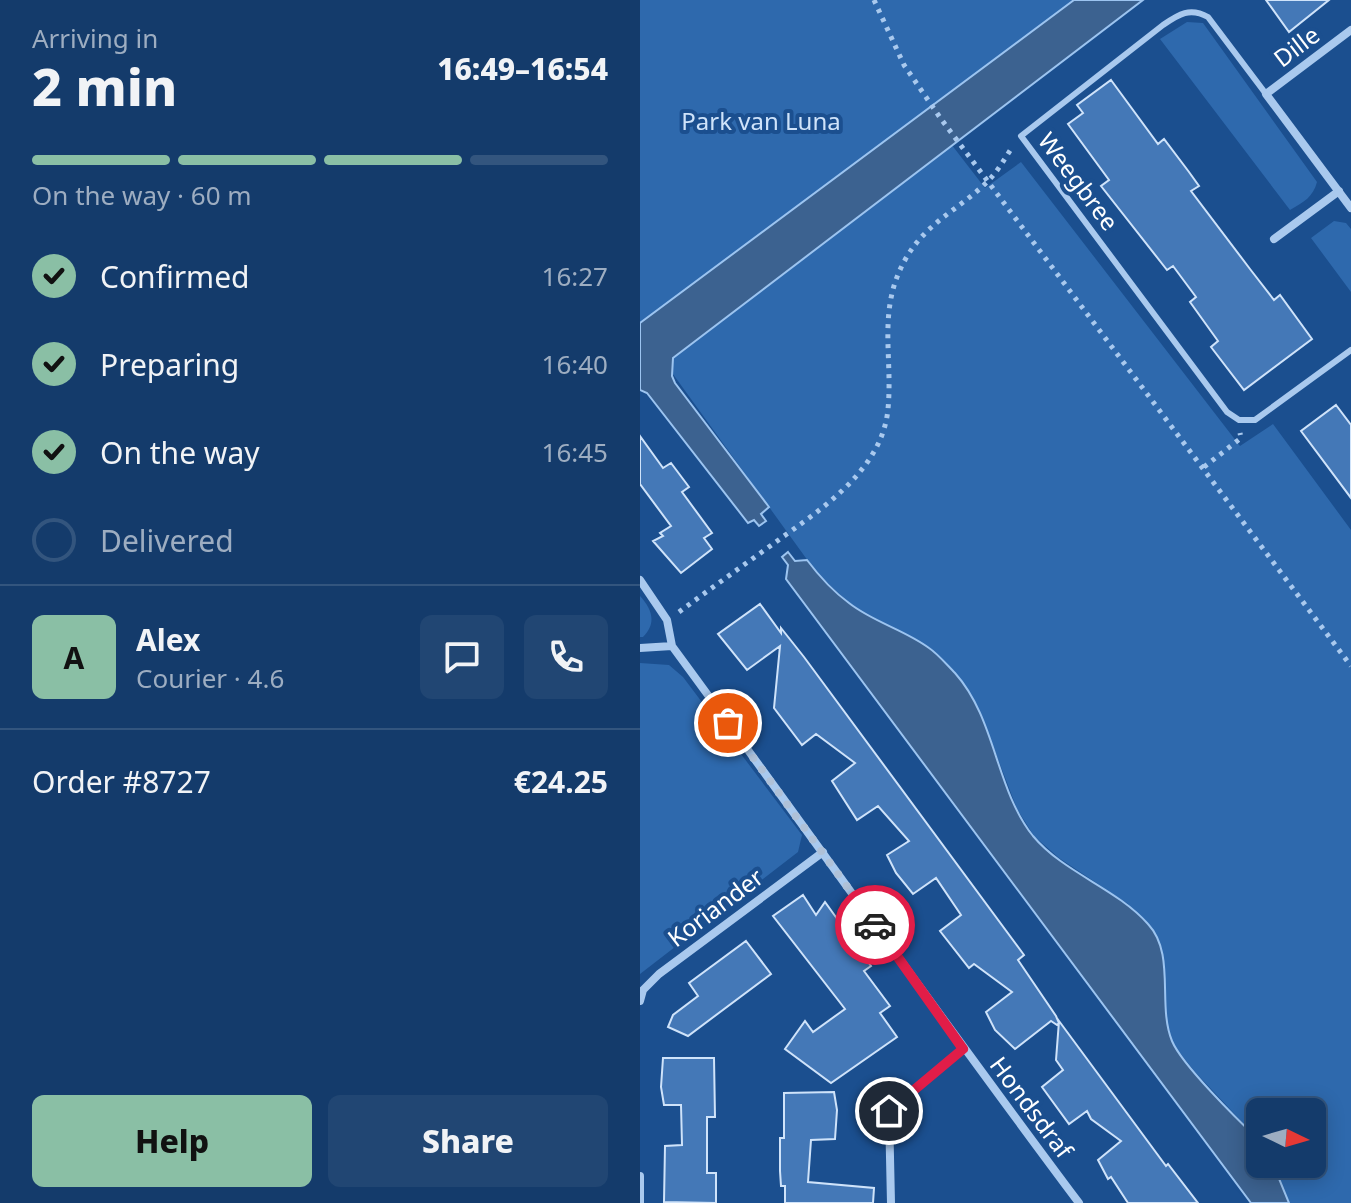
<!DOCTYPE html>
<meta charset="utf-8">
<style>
body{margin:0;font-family:"Noto Sans",sans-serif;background:#214673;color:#f1f3f6;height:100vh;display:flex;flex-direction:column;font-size:30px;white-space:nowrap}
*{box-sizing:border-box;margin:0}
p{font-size:26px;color:#9dadc1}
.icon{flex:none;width:44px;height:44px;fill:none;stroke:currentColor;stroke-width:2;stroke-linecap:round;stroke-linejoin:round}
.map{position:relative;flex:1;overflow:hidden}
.details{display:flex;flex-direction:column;background:#143b6b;width:640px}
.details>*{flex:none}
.needle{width:52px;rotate:95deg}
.controls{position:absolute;left:606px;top:1098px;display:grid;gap:16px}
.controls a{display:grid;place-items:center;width:80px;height:80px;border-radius:12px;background:#143b6b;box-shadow:0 4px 20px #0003,0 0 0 2px #33557e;font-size:40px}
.pin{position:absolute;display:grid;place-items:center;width:68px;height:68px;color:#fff;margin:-34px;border:4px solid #fff;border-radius:50%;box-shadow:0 2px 8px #0007}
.courier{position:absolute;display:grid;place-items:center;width:80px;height:80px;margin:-40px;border:6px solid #e11d48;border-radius:50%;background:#fff;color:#222;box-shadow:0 2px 10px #0007}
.summary em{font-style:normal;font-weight:800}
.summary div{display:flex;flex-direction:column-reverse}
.summary{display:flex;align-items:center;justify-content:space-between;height:136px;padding:0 32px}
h1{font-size:52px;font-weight:800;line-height:60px}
.bar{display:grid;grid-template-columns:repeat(4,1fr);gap:12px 8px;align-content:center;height:96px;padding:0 32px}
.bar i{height:10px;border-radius:6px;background:#33557e}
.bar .current{background:#8abfa5}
.bar p{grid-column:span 4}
.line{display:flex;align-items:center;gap:20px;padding:0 32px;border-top:2px solid #33557e}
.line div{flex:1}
.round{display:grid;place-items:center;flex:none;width:84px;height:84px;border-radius:12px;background:#214673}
ol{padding:0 32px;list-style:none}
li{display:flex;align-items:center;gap:24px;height:88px}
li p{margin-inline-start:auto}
li .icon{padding:8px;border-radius:50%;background:#8abfa5;color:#111;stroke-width:4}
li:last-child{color:#9dadc1}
li i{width:44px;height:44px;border:4px solid #33557e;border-radius:50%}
.primary-button{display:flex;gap:16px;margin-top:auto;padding:16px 32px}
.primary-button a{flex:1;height:92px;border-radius:12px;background:#8abfa5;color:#111;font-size:32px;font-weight:800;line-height:92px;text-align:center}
.primary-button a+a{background:#214673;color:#f1f3f6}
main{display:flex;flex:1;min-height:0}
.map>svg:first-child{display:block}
.green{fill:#2e69ad}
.water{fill:#3c6290;stroke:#9cc4f0;stroke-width:2}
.building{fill:#4478b7;stroke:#cfe3fa;stroke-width:2}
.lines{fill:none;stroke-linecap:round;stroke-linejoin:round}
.path{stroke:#a9c9ee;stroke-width:5;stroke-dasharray:4 6;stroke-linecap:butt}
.lane{stroke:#a9c9ee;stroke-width:6}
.street{stroke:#a9c9ee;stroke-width:8}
.done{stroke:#afc1d8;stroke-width:8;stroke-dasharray:0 14.4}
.route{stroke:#e11d48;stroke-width:10}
.labels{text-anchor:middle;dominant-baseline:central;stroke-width:8;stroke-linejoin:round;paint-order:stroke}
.street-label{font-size:24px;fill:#fff;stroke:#1b4f8f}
.park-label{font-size:24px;fill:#cfe3fa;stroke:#1b4f8f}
</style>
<main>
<section class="details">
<div class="summary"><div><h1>2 min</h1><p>Arriving in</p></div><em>16:49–16:54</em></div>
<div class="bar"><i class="current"></i><i class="current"></i><i class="current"></i><i></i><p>On the way · 60 m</p></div>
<ol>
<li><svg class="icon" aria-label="check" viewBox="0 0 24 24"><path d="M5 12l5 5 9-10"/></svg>Confirmed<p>16:27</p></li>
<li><svg class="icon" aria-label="check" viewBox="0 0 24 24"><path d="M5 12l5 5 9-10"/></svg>Preparing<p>16:40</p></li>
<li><svg class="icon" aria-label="check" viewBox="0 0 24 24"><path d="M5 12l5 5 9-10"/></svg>On the way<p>16:45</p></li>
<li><i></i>Delivered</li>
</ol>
<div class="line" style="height:144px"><b class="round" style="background:#8abfa5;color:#111">A</b><div><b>Alex</b><p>Courier · 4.6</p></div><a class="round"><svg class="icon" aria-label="chat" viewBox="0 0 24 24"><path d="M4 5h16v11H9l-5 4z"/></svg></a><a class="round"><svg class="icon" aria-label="phone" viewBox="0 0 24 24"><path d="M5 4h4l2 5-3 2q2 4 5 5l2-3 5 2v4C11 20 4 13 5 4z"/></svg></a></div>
<div class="line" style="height:104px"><div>Order #8727</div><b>€24.25</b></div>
<div class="primary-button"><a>Help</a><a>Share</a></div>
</section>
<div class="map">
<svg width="711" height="1203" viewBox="0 0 711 1203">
<rect width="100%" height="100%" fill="#1b4f8f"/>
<!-- green -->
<path class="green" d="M0,0H471L301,131L345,188L381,162L600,446L633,424L711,530V1203H649L633,1164H672V1112H620V1141L555,1072L532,1043L525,1016L524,983L488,904L419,858L394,836L377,809L350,738L289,648L210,604L176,572L17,352L0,364Z
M547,22L563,23L677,182C673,197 664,202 650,210L520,39Z
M694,221L706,223L711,229V292L671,238Z
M0,596C12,609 17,623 3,637H0Z
M0,663L29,665L43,677L162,835L158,852L0,974Z"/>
<!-- water -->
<path class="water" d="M434,0H503L33,358L32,376L35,383L129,507L121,514L126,521L119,526L114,520L108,523L7,393L0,390V323Z
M148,552L155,561L167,560C179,576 194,592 209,603C233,622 265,630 289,648C298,654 307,665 315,673C356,719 355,788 393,836C424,873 476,888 508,924C536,954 517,1005 532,1041C542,1065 598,1120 619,1140L620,1164H633L649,1203H611L146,579L148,565L142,557Z"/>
<!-- building -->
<path class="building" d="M626,0H689L649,32Z
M471,80L518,144L524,139L549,172L559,186L551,191L610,269L634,300L640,295L672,339L604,390L571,347L578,341L550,302L556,297L533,266L527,270L461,186L469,180L428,124L443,113L437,105Z
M696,405L711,425V498L661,431Z
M0,436L23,468L31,463L49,487L42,492L72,533L64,538L72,549L41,573L13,541L23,536L20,533L31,526L0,484Z
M120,604L141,633V628L164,657L384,955L378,960L416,1016L419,1023L417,1025L411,1021L375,1049L355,1030L346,1012L372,992L334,964L329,968L300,931L321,915L296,878L273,894L256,873L247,855L269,841L238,806L217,820L192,781L215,763L176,734L162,745L134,708L140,646L107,670L78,634Z
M163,895L176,915L185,902L231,966L224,971L250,1006L240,1013L257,1037L191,1083L145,1049L165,1021L173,1032L205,1009L133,916Z
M106,941L131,974L48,1036L28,1027L33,1015L58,996L49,983Z
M419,1021L526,1166L528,1164L558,1203H488L471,1177L468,1179L458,1160L481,1141L451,1119L447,1111L429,1124L402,1087L423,1070L416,1060Z
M23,1058H74L75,1117H67V1173H76V1203L24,1202L25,1146L42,1145L41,1105H24L21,1087Z
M194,1092L197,1110L195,1139L171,1140L168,1182L234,1188L233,1203H145V1186H141L140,1171V1138H144V1093Z"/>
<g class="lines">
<!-- path -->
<path class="path" d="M234,0L264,65L301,119L711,666
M564,467L601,438L600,433
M39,612C70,589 101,567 133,544C178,511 242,472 248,409C253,356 237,310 265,260C286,222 319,210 348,181C358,171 365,158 373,146"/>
<!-- lane -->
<path class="lane" d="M626,94L568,17C550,7 539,14 523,25L381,136L587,412L599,420H615L711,350"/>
<!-- street -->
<path class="street" d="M711,30L626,94L711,208
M634,239L699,191
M0,580L27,620L32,646
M0,648L32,646C168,831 301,1019 439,1203
M0,1001L3,990L19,974L183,852
M0,1176V1203
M251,1203L249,1111L323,1049"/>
</g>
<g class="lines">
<!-- done -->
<path class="done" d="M88,723L235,925"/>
<!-- route -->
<path class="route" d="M235,925L323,1049L249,1111"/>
</g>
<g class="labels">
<!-- street labels -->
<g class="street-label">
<text transform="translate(656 46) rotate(-37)">Dille</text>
<text transform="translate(439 181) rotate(53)">Weegbree</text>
<text transform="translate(75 907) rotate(-37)">Koriander</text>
<text transform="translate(392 1107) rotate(53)">Hondsdraf</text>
</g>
<!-- park labels -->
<g class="park-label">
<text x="121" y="120">Park van Luna</text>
</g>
</g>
</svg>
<div class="controls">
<a><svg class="needle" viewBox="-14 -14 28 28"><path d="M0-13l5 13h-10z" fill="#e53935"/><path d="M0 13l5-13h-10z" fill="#9dadc1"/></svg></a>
</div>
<div class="pin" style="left:88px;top:723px;background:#ea580c"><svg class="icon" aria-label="bag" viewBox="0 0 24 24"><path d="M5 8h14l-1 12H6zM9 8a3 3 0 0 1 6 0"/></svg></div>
<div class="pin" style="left:249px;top:1111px;background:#1f2937"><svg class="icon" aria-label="home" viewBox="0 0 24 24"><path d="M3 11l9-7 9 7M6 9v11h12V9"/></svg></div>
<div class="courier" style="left:235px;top:925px"><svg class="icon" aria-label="car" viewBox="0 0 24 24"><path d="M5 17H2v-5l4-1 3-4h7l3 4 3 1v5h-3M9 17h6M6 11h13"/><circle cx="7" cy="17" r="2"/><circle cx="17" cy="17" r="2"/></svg></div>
</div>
</main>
